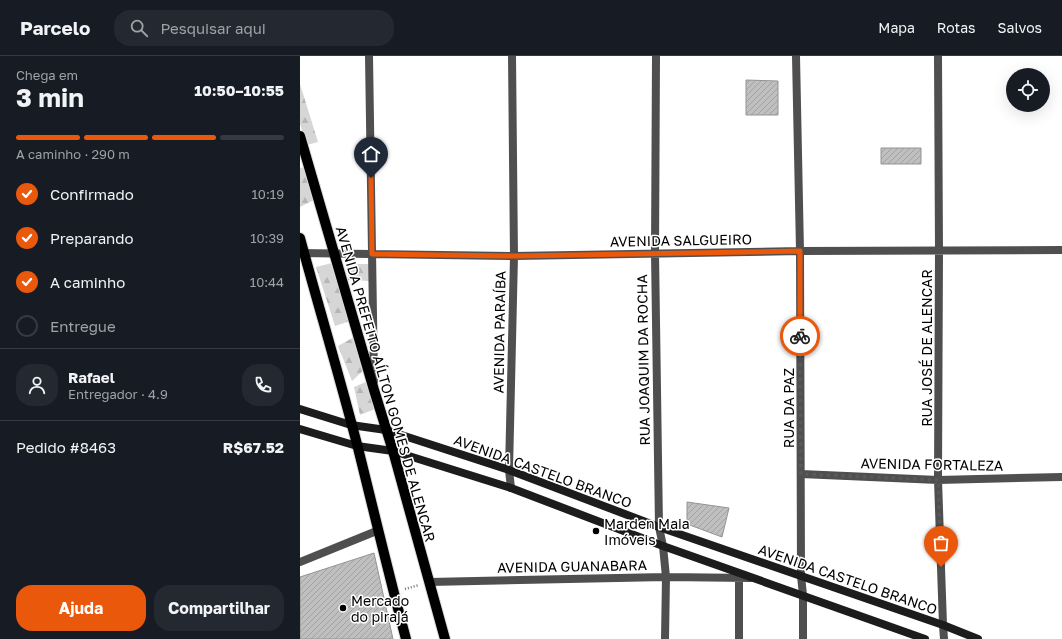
<!DOCTYPE html>
<html lang="pt">
<meta charset="utf-8">
<style>
body{margin:0;font-family:"Golos Text",sans-serif;background:#242831;color:#f1f3f6;height:100vh;display:flex;flex-direction:column;font-size:15px;white-space:nowrap}
*{box-sizing:border-box;margin:0}
p{font-size:13px;color:#9ea1a6}
.icon{flex:none;width:22px;height:22px;fill:none;stroke:currentColor;stroke-width:2;stroke-linecap:round;stroke-linejoin:round}
.map{position:relative;flex:1;overflow:hidden}
.drawer{display:flex;flex-direction:column;background:#171b24;width:300px}
.drawer>*{flex:none}
.fabs{position:absolute;left:706px;top:12px;display:grid;gap:8px}
.fabs a{display:grid;place-items:center;width:44px;height:44px;border-radius:50%;background:#171b24;box-shadow:0 4px 16px #0002;font-size:20px}
.pin{position:absolute;display:grid;place-items:center;width:34px;height:34px;color:#fff;margin:-41px -17px;border-radius:50% 50% 50% 0;rotate:-45deg;box-shadow:0 0 4px #0007}
.pin .icon{rotate:45deg}
.courier{position:absolute;display:grid;place-items:center;width:40px;height:40px;margin:-20px;border:3px solid #ea580c;border-radius:50%;background:#fff;color:#222;box-shadow:0 1px 5px #0007}
.overview em{font-style:normal;font-weight:700}
.overview div{display:flex;flex-direction:column-reverse}
.overview{display:flex;align-items:center;justify-content:space-between;height:68px;padding:0 16px}
h1{font-size:26px;font-weight:700;line-height:30px}
.bar{display:grid;grid-template-columns:repeat(4,1fr);gap:6px 4px;align-content:center;height:48px;padding:0 16px}
.bar i{height:5px;border-radius:3px;background:#363941}
.bar .active{background:#ea580c}
.bar p{grid-column:span 4}
.line{display:flex;align-items:center;gap:10px;padding:0 16px;border-top:1px solid #363941}
.line div{flex:1}
.round{display:grid;place-items:center;flex:none;width:42px;height:42px;border-radius:16px;background:#242831}
ol{padding:0 16px;list-style:none}
li{display:flex;align-items:center;gap:12px;height:44px}
li p{margin-inline-start:auto}
li .icon{padding:4px;border-radius:50%;background:#ea580c;color:#fff;stroke-width:4}
li:last-child{color:#9ea1a6}
li i{width:22px;height:22px;border:2px solid #363941;border-radius:50%}
.action{display:flex;gap:8px;margin-top:auto;padding:8px 16px}
.action a{flex:1;height:46px;border-radius:16px;background:#ea580c;color:#fff;font-size:16px;font-weight:700;line-height:46px;text-align:center}
.action a+a{background:#242831;color:#f1f3f6}
header{display:flex;align-items:center;gap:24px;box-sizing:border-box;height:56px;padding:0 20px;background:#171b24;border-bottom:1px solid #363941}
header strong{font-size:19px}
nav{display:flex;gap:22px;margin-inline-start:auto;font-size:14px}
.search{width:280px;height:36px;background:#242831;display:flex;align-items:center;gap:10px;box-sizing:border-box;padding:0 14px;border-radius:16px;color:#9ea1a6;font-size:15px}
main{display:flex;flex:1;min-height:0}
.map>svg:first-child{display:block}
.forest{fill:url(#forest-firs)}
.building{fill:url(#building-hatch);stroke:#939393}
.lines{fill:none;stroke-linecap:round;stroke-linejoin:round}
.primary-casing{stroke:#dbdbdb;stroke-width:12}
.path{stroke:#717171;stroke-width:2.5;stroke-dasharray:1 2;stroke-linecap:butt}
.street{stroke:#4f4f4f;stroke-width:8}
.secondary{stroke:#1c1c1c;stroke-width:8}
.primary{stroke:#000;stroke-width:10}
.done{stroke:#595959;stroke-width:4;stroke-dasharray:0 7.2}
.route{stroke:#ea580c;stroke-width:5}
.poi-dot{fill:#000;stroke:#fff;stroke-width:1.5}
.labels{text-anchor:middle;dominant-baseline:central;stroke-width:3;stroke-linejoin:round;paint-order:stroke}
.street-label{font-size:14px;fill:#000;stroke:#fff}
.poi-label{font-size:14px;fill:#000;stroke:#fff;text-anchor:start}
</style>
<header>
<strong>Parcelo</strong>
<div class="search"><svg class="icon" aria-label="search" viewBox="0 0 24 24"><circle cx="10" cy="10" r="6"/><path d="M15 15l6 6"/></svg>Pesquisar aqui</div>
<nav><a>Mapa</a><a>Rotas</a><a>Salvos</a></nav>
</header>
<main>
<section class="drawer">
<div class="overview"><div><h1>3 min</h1><p>Chega em</p></div><em>10:50–10:55</em></div>
<div class="bar"><i class="active"></i><i class="active"></i><i class="active"></i><i></i><p>A caminho · 290 m</p></div>
<ol>
<li><svg class="icon" aria-label="check" viewBox="0 0 24 24"><path d="M5 12l5 5 9-10"/></svg>Confirmado<p>10:19</p></li>
<li><svg class="icon" aria-label="check" viewBox="0 0 24 24"><path d="M5 12l5 5 9-10"/></svg>Preparando<p>10:39</p></li>
<li><svg class="icon" aria-label="check" viewBox="0 0 24 24"><path d="M5 12l5 5 9-10"/></svg>A caminho<p>10:44</p></li>
<li><i></i>Entregue</li>
</ol>
<div class="line" style="height:72px"><a class="round"><svg class="icon" aria-label="person" viewBox="0 0 24 24"><circle cx="12" cy="8" r="4"/><path d="M4 21q1-7 8-7t8 7"/></svg></a><div><b>Rafael</b><p>Entregador · 4.9</p></div><a class="round"><svg class="icon" aria-label="phone" viewBox="0 0 24 24"><path d="M5 4h4l2 5-3 2q2 4 5 5l2-3 5 2v4C11 20 4 13 5 4z"/></svg></a></div>
<div class="line" style="height:52px"><div>Pedido #8463</div><b>R$67.52</b></div>
<div class="action"><a>Ajuda</a><a>Compartilhar</a></div>
</section>
<div class="map">
<svg width="762" height="583" viewBox="0 0 762 583">
<defs>
<pattern id="forest-firs" width="22" height="20" patternUnits="userSpaceOnUse"><rect width="22" height="20" fill="#d6d6d6"/><path d="M5 1l3.5 6h-7zM16 11l3.5 6h-7z" fill="#b6b6b6"/></pattern>
<pattern id="building-hatch" width="6" height="6" patternUnits="userSpaceOnUse"><rect width="6" height="6" fill="#bfbfbf"/><path d="M-1 1l2-2M0 6l6-6M5 7l2-2" fill="none" stroke="#a2a2a2"/></pattern>
</defs>
<rect width="100%" height="100%" fill="#fff"/>
<!-- forest -->
<path class="forest" d="M0,28L18,86L7,89L0,68Z
M5,111L14,144L0,151V112Z
M32,207L50,265L35,270L16,211Z
M48,208H70L69,225L48,224Z
M56,280L65,313L52,325L38,290Z
M68,325L75,353L60,359L54,331Z"/>
<!-- building -->
<path class="building" d="M446,24L478,25V59H446Z
M581,92H621V108H581Z
M387,446L429,452L422,481L387,468Z
M74,497L93,583H0V521Z"/>
<g class="lines">
<!-- primary casing -->
<g class="primary-casing">
<path id="primary" d="M0,80L74,334L93,395L145,583
M0,182C19,252 40,322 58,392C74,456 89,520 106,583"/>
</g>
<!-- path -->
<path class="path" d="M105,533L119,529"/>
<!-- street -->
<path class="street" d="M69,0L74,325
M356,0L355,197L359,471L363,490L366,521L365,583
M496,0L500,195L501,520L503,539V583
M638,0L639,195L638,424L643,569L644,583
M0,197L214,200L500,195L762,194
M501,418L638,424L762,421
M211,432L209,414L214,200L212,0
M0,506L79,474
M129,526L366,521L450,522
M439,583V522"/>
<!-- secondary -->
<path class="secondary" d="M0,353L51,369L86,374L209,414L359,471L643,569L678,583
M0,373L57,390L93,395L211,432L363,490L625,583"/>
<!-- primary -->
<use href="#primary" class="primary"/>
</g>
<g class="lines">
<!-- done -->
<path class="done" d="M500,280L501,418L638,424L641,511"/>
<!-- route -->
<path class="route" d="M71,122L72,198L214,200L500,195V280"/>
</g>
<!-- markers -->
<g class="poi-dot">
<circle cx="296" cy="475" r="4"/>
<circle cx="43" cy="552" r="4"/>
</g>
<g class="labels">
<!-- street labels -->
<g class="street-label">
<text transform="translate(381 184) rotate(-1)">AVENIDA SALGUEIRO</text>
<text transform="translate(199 276) rotate(-89)">AVENIDA PARAÍBA</text>
<text transform="translate(626 292) rotate(-90)">RUA JOSÉ DE ALENCAR</text>
<text transform="translate(343 304) rotate(-91)">RUA JOAQUIM DA ROCHA</text>
<text transform="translate(86 328) rotate(74)">AVENIDA PREFEITO AÍLTON GOMES DE ALENCAR</text>
<text transform="translate(488 352) rotate(-90)">RUA DA PAZ</text>
<text transform="translate(632 408) rotate(1)">AVENIDA FORTALEZA</text>
<text transform="translate(243 415) rotate(20)">AVENIDA CASTELO BRANCO</text>
<text transform="translate(272 510) rotate(-1)">AVENIDA GUANABARA</text>
<text transform="translate(548 523) rotate(19)">AVENIDA CASTELO BRANCO</text>
</g>
<!-- poi labels -->
<g class="poi-label">
<text x="304" y="467">Marden Maia<tspan x="304" dy="16">Imóveis</tspan></text>
<text x="51" y="544">Mercado<tspan x="51" dy="16">do pirajá</tspan></text>
</g>
</g>
</svg>
<div class="fabs">
<a><svg class="icon" aria-label="locate" viewBox="0 0 24 24"><circle cx="12" cy="12" r="6"/><path d="M12 2v4M12 18v4M2 12h4M18 12h4"/></svg></a>
</div>
<div class="pin" style="left:641px;top:511px;background:#ea580c"><svg class="icon" aria-label="bag" viewBox="0 0 24 24"><path d="M5 8h14l-1 12H6zM9 8a3 3 0 0 1 6 0"/></svg></div>
<div class="pin" style="left:71px;top:122px;background:#1f2937"><svg class="icon" aria-label="home" viewBox="0 0 24 24"><path d="M3 11l9-7 9 7M6 9v11h12V9"/></svg></div>
<div class="courier" style="left:500px;top:280px"><svg class="icon" aria-label="bike" viewBox="0 0 24 24"><circle cx="6" cy="16" r="4"/><circle cx="18" cy="16" r="4"/><path d="M6 16l4-8h5l3 8M10 8l3 8H6M13 5h3"/></svg></div>
</div>
</main>
